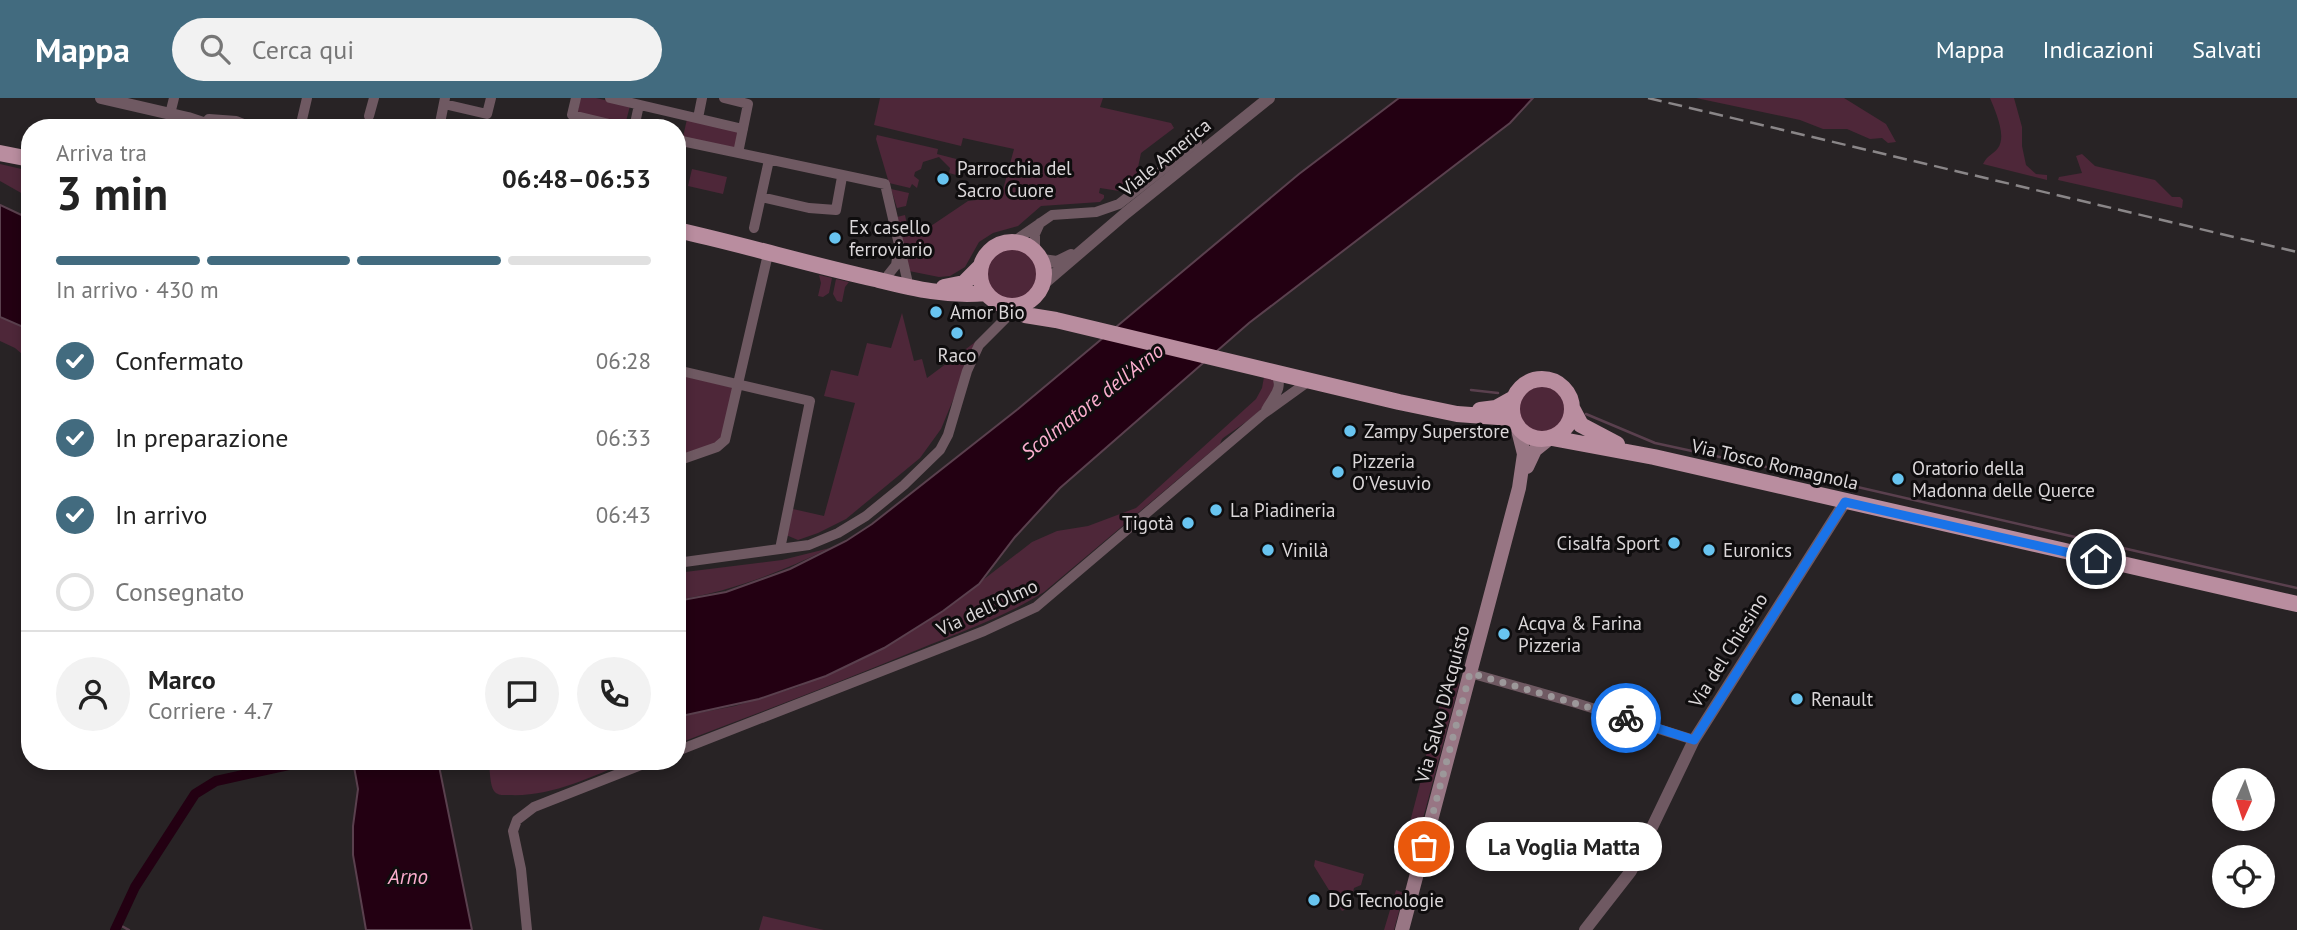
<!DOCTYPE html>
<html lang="it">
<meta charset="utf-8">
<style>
body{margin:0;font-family:"PT Sans",sans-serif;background:#f2f2f2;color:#222;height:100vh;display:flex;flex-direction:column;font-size:26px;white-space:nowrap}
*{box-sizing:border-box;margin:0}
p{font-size:23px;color:#767676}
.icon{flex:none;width:38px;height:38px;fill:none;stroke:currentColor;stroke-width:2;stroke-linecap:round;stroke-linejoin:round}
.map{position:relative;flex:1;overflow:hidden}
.panel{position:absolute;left:21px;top:21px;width:665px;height:651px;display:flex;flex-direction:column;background:#fff;border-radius:28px;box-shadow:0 4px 10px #0003}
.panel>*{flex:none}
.needle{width:46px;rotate:183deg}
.tools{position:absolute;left:2212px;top:670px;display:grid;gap:14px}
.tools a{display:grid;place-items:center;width:63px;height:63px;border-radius:50%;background:#fff;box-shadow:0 4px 10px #0003;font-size:35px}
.pin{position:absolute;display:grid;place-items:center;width:60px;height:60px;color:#fff;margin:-30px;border:4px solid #fff;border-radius:50%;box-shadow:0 2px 7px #0007}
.courier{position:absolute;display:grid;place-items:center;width:70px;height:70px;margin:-35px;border:5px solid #1a73e8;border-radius:50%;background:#fff;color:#222;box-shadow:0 2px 9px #0007}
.bubble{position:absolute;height:49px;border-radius:24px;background:#fff;box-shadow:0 4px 10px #0003;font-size:23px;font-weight:700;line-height:49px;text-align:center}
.summary em{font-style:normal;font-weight:700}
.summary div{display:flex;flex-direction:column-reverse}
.summary{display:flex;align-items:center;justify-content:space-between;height:119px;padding:0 35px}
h1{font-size:46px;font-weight:700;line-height:52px}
.bar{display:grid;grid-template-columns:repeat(4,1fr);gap:10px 7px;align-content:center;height:84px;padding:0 35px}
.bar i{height:9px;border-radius:5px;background:#e0e0e0}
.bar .selected{background:#426b7f}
.bar p{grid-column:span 4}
.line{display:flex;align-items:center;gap:18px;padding:0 35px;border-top:2px solid #e0e0e0}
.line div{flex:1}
.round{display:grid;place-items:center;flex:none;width:74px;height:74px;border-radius:37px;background:#f2f2f2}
ol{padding:0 35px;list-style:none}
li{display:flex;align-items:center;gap:21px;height:77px}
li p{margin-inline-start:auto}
li .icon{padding:7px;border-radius:50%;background:#426b7f;color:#fff;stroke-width:4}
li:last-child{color:#767676}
li i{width:38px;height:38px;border:4px solid #e0e0e0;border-radius:50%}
header{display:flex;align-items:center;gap:42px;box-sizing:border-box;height:98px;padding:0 35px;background:#426b7f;color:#fff}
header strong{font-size:33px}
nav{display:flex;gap:38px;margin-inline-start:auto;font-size:24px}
.search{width:490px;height:63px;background:#f2f2f2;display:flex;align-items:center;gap:18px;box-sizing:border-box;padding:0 24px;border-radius:38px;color:#767676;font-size:26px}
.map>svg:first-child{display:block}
.green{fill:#4e2739}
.water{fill:#230012;stroke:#5a404e;stroke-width:2}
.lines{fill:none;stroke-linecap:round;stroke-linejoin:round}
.stream{stroke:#5a404e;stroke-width:2.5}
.canal{stroke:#230012;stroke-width:10}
.minor{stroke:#6f5962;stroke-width:10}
.tertiary{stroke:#6f5962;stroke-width:12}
.secondary{stroke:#987684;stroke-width:14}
.primary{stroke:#b98d9f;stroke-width:16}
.rail{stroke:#8a8688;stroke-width:2.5;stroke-dasharray:14 7;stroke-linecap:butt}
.done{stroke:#9c989a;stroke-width:7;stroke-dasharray:0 12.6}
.route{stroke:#1a73e8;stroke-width:9}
.poi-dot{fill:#68c4f0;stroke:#0f0d0e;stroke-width:2.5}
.labels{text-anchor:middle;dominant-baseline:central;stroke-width:6;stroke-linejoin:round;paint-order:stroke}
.street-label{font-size:19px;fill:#dbd7d9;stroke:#0f0d0e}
.poi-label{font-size:19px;fill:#dbd7d9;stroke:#0f0d0e;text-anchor:start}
.water-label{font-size:21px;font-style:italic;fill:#fbaece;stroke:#0f0d0e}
</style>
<header>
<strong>Mappa</strong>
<div class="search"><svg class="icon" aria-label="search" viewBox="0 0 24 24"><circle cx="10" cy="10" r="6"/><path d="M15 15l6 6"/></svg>Cerca qui</div>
<nav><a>Mappa</a><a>Indicazioni</a><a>Salvati</a></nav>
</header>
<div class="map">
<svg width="2297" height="832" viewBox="0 0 2297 832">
<rect width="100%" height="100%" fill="#282325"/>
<!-- green -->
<path class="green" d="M581,0H596L630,8L625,27L577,16Z
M880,0H1103L1100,9L1171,25L1174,30L1141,55L1136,79L1119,93L1100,90L1099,95L1104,97V100L1100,104L1041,108L1018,128L993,135L979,144L965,169L950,178L939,179L909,173L897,119L905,117L908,132L919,136L968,103L1001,99L1014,51L963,40L961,48L874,27Z
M1696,0H1844L1886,26L1896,44L1888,45L1882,40L1870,41L1847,31H1823L1800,22Z
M1990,0H2014L2022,29V48L2026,67L2036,76L2047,77V82L1983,66C1988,56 1993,57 1998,50C2007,38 1995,12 1990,0Z
M687,21L739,33L735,51L683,39Z
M877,37L938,51L937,56L964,63L960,78L949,75L950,70L939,59L923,64L921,71L915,74L914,78L919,82L917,90L912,86L910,90L889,85L876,41Z
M2082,56L2095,68L2155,82L2172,99H2180L2183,102L2182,110L2058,82L2059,79L2082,75L2076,58Z
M0,66L30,73V100L0,83Z
M692,71L727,79L723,96L688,88Z
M891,91L909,95L906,108L897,110Z
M986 176a26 26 0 1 1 52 0a26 26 0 1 1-52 0Z
M819,177L832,180L829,195L823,199L818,198L821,185Z
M836,181L849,184L845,189L842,204L837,203L833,196Z
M902,215L914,263L922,261L927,280L978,242L941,331L920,360L846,421L818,435L798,442L786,437L793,411L824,418L855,305L824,298L831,272L858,278L867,245L891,250Z
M0,219L30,232V298L29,262L15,250L0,243Z
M677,276L734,290L722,339L717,345L677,358Z
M1267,278L1274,282C1276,309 1240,327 1222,341L1220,346L1044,494C1005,519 960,534 917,552C838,585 758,615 677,646V619L735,608L798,589L884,550L943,513L1032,444L1057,433L1088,428L1136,410L1256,301L1262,290L1264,279Z
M1517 311a25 25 0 1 1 50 0a25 25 0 1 1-50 0Z
M830,450C781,474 732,493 677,502V475L782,462Z
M1452,578L1456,579L1459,587L1411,765L1409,769L1402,768L1400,762L1421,682L1428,677V673L1423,669L1446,583Z
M502,663H631C591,678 553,699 509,697C504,697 498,698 494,693C490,687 490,674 489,666Z
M1315,762L1364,776L1361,787L1354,790L1349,810L1342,813L1314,768Z
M1396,792L1404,795L1394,832H1384Z
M763,818L824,832H759Z"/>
<!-- water -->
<path class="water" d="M1399,0H1533L1510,25L1249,225L1060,390L1015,439L979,486L943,513L884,550L826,578L759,601L677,619V503L726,494L790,471L846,443L872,426L1018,311L1299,76Z
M0,107L30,121V232L0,219Z
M353,663H438L472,832H366L353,757V728L358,691Z"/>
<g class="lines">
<!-- stream -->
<path class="stream" d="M1471,292L1498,295
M1586,316L1655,345L1840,385L2297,490
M118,826L129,832"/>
<!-- canal -->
<path class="canal" d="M115,832L135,789L195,696L216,683L307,663"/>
<!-- minor -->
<path class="minor" d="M576,0L572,17L626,30
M610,0L743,31
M724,0L748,6L738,55
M444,6L487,16L491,0
M170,16L174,0
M369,18L374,0
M698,20L702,0
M300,30L307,0
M439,30L445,0
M634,30L639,7
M677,42L885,86L907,181
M761,99L809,110L836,112L842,79
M754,130L769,62
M1013,144L1052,117L1096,114L1119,106L1197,45
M1035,153V136L1040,125
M888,177L896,167L898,155
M677,272L810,303L780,451
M1266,312C1273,299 1285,289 1275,275
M677,363L717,349L725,342L768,156
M677,465L809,447L838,435L866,418L904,387L940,352L948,337L967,273L979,247L1007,219L1011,209
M1470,575L1576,605L1694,642
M677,653L984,533L1036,509L1263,316L1309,283
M527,832L521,771L513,733L517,722L534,709L651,663"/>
<!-- tertiary -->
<path class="tertiary" d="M101,0L188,20L218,30
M209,22L236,24L251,30
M1042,162L1057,164L1071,157
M1042,187L1126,115L1269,0
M1585,832L1631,773L1694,642L1845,404"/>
<!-- secondary -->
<path class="secondary" d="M1527,369L1535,352L1550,340
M1402,832L1519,390L1524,356L1517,328"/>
<!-- primary -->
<path class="primary" d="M0,55L30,61
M677,132C744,147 808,166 875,181C912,190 947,199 986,195
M980 176a32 32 0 1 1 64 0a32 32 0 1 1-64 0Z
M944,189L964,185L980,169
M1015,210L1025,217L1056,222L1399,304L1457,316L1498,319L1517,327
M1512 311a30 30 0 1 1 60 0a30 30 0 1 1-60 0Z
M1572,310L1581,327L1617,346
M1480,312L1496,310L1514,300
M1552,340L1654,359L2297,506"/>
<!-- rail -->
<path class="rail" d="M1648,0L2297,154"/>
</g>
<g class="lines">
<!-- done -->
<path class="done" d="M1424,749L1470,575L1626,620"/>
<!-- route -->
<path class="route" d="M1626,620L1694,642L1845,404L2096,461"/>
</g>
<!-- markers -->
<g class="poi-dot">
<circle cx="943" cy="81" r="7"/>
<circle cx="835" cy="140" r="7"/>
<circle cx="936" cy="214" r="7"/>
<circle cx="957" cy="235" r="7"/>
<circle cx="1350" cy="333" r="7"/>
<circle cx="1338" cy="374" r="7"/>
<circle cx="1898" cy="381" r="7"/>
<circle cx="1216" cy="412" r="7"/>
<circle cx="1188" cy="425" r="7"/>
<circle cx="1674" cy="445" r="7"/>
<circle cx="1268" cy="452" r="7"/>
<circle cx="1709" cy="452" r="7"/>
<circle cx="1504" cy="536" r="7"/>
<circle cx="1797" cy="601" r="7"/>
<circle cx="1314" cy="802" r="7"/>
</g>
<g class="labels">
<!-- street labels -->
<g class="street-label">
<text transform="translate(1165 59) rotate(-39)">Viale America</text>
<text transform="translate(1775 366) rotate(13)">Via Tosco Romagnola</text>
<text transform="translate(987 509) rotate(-25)">Via dell'Olmo</text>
<text transform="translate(1728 552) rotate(-58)">Via del Chiesino</text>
<text transform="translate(1442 606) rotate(-75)">Via Salvo D'Acquisto</text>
</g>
<!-- poi labels -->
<g class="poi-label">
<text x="957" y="70">Parrocchia del<tspan x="957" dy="22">Sacro Cuore</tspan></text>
<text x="849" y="129">Ex casello<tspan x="849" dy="22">ferroviario</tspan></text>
<text x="950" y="214">Amor Bio</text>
<text x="957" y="257" text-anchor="middle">Raco</text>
<text x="1364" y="333">Zampy Superstore</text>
<text x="1352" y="363">Pizzeria<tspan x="1352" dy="22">O'Vesuvio</tspan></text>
<text x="1912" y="370">Oratorio della<tspan x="1912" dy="22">Madonna delle Querce</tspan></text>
<text x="1230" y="412">La Piadineria</text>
<text x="1174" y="425" text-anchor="end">Tigotà</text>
<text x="1660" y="445" text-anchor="end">Cisalfa Sport</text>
<text x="1282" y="452">Vinilà</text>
<text x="1723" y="452">Euronics</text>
<text x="1518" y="525">Acqva &amp; Farina<tspan x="1518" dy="22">Pizzeria</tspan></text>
<text x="1811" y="601">Renault</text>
<text x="1328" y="802">DG Tecnologie</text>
</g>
<!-- water labels -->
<g class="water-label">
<text transform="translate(1092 303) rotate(-38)">Scolmatore dell'Arno</text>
<text x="408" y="778">Arno</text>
</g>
</g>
</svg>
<div class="tools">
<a><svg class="needle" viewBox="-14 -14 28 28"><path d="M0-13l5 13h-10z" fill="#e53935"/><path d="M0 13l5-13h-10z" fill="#767676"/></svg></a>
<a><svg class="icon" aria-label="locate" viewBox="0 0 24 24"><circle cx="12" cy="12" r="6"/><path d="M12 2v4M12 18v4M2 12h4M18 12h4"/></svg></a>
</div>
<div class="pin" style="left:1424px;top:749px;background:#ea580c"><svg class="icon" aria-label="bag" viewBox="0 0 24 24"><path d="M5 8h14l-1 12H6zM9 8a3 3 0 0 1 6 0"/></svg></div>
<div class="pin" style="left:2096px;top:461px;background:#1f2937"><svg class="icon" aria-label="home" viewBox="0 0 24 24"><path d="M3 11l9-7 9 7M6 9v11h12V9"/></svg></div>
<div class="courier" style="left:1626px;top:620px"><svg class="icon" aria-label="bike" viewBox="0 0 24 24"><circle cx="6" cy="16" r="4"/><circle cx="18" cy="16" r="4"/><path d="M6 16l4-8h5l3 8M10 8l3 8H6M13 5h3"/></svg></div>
<div class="bubble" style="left:1466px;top:724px;width:196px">La Voglia Matta</div>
<section class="panel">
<div class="summary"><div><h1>3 min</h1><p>Arriva tra</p></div><em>06:48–06:53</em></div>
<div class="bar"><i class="selected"></i><i class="selected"></i><i class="selected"></i><i></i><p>In arrivo · 430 m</p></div>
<ol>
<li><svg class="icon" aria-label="check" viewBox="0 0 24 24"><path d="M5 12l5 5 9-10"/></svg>Confermato<p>06:28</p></li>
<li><svg class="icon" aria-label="check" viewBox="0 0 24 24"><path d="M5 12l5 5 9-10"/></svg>In preparazione<p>06:33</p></li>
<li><svg class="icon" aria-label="check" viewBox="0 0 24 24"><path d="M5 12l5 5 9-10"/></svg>In arrivo<p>06:43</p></li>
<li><i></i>Consegnato</li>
</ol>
<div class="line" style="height:126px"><a class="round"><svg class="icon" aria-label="person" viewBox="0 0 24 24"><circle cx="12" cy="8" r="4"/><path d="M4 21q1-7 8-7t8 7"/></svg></a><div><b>Marco</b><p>Corriere · 4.7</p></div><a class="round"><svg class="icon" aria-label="chat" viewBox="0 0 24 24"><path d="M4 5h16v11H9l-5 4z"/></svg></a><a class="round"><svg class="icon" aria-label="phone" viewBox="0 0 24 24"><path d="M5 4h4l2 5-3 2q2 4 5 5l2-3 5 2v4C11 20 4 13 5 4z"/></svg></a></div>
</section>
</div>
